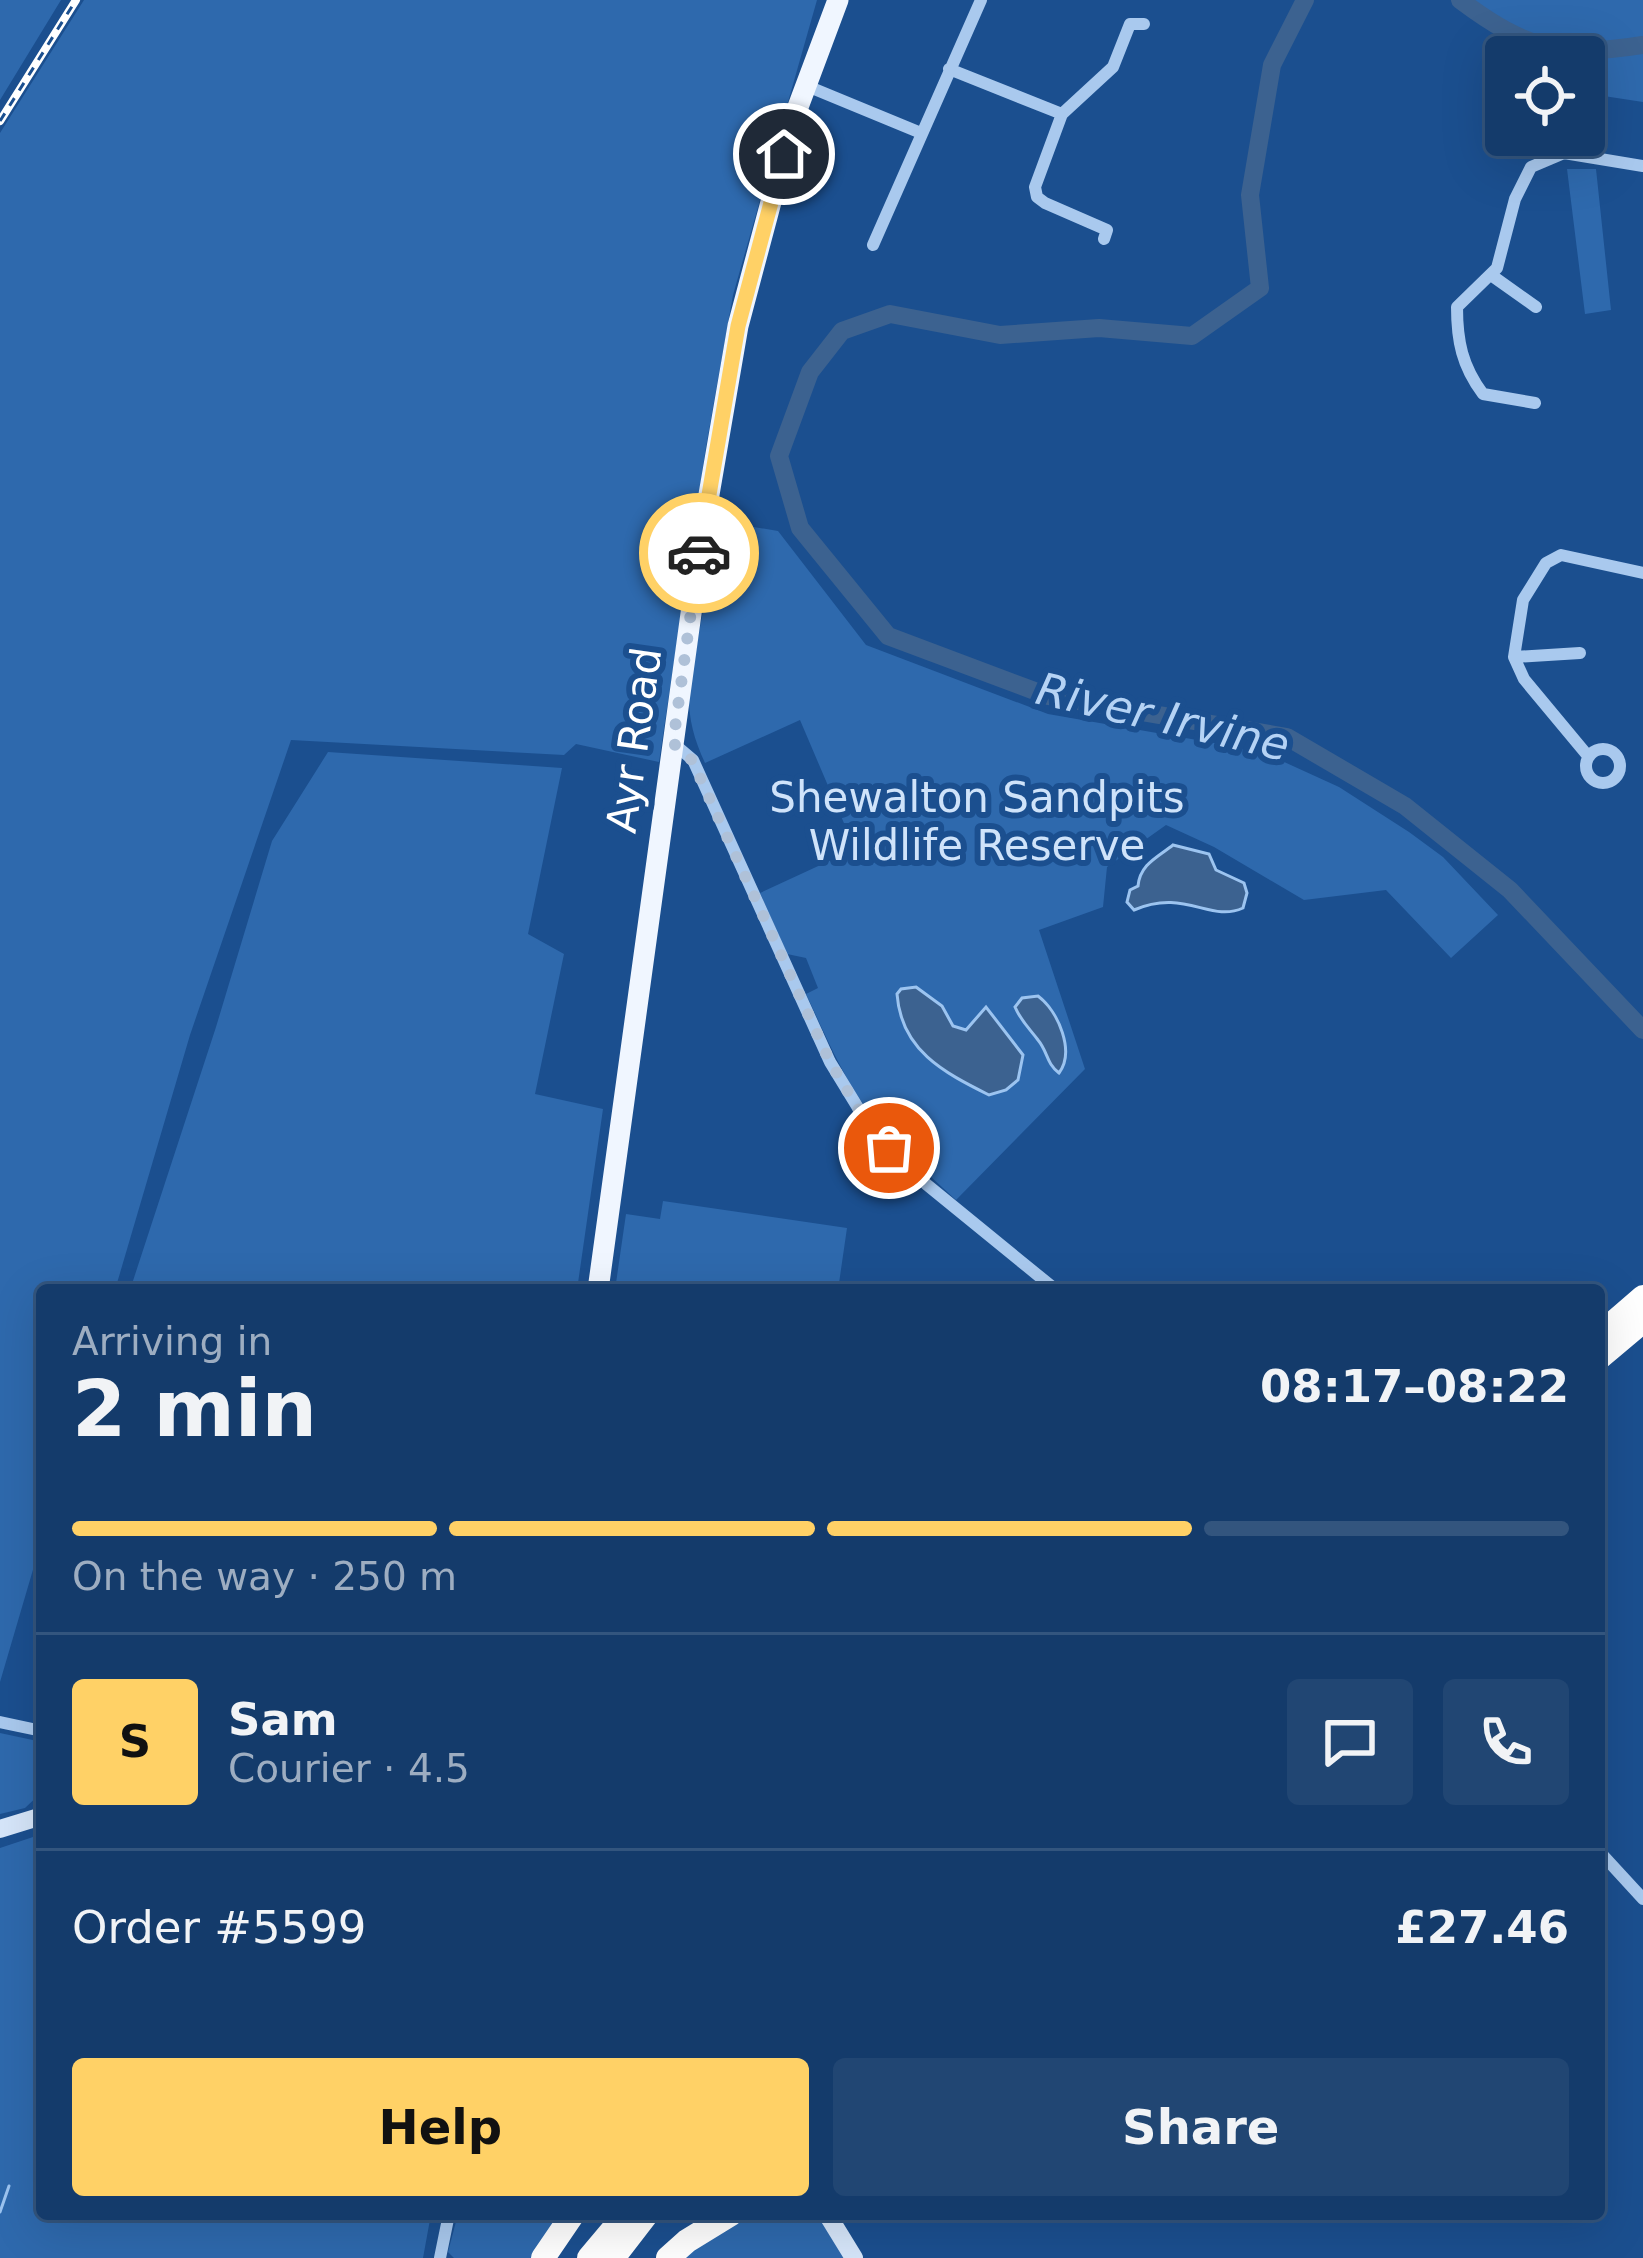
<!DOCTYPE html>
<meta charset="utf-8">
<style>
body{margin:0;font-family:"DejaVu Sans",sans-serif;background:#214673;color:#f1f3f6;height:100vh;display:flex;flex-direction:column;font-size:45px;white-space:nowrap}
*{box-sizing:border-box;margin:0}
p{font-size:39px;color:#9dadc1}
.icon{flex:none;width:66px;height:66px;fill:none;stroke:currentColor;stroke-width:2;stroke-linecap:round;stroke-linejoin:round}
.map{position:relative;flex:1;overflow:hidden}
.side{position:absolute;left:36px;top:1284px;width:1569px;height:936px;display:flex;flex-direction:column;background:#143b6b;border-radius:12px;box-shadow:0 12px 48px #0002,0 0 0 3px #33557e}
.side>*{flex:none}
.tools{position:absolute;left:1485px;top:36px;display:grid;gap:24px}
.tools a{display:grid;place-items:center;width:120px;height:120px;border-radius:12px;background:#143b6b;box-shadow:0 12px 48px #0002,0 0 0 3px #33557e;font-size:60px}
.pin{position:absolute;display:grid;place-items:center;width:102px;height:102px;color:#fff;margin:-51px;border:6px solid #fff;border-radius:50%;box-shadow:0 3px 12px #0007}
.courier{position:absolute;display:grid;place-items:center;width:120px;height:120px;margin:-60px;border:9px solid #ffd166;border-radius:50%;background:#fff;color:#222;box-shadow:0 3px 15px #0007}
.head em{font-style:normal;font-weight:800}
.head div{display:flex;flex-direction:column-reverse}
.head{display:flex;align-items:center;justify-content:space-between;height:204px;padding:0 36px}
h1{font-size:78px;font-weight:800;line-height:90px}
.bar{display:grid;grid-template-columns:repeat(4,1fr);gap:18px 12px;align-content:center;height:144px;padding:0 36px}
.bar i{height:15px;border-radius:9px;background:#33557e}
.bar .selected{background:#ffd166}
.bar p{grid-column:span 4}
.line{display:flex;align-items:center;gap:30px;padding:0 36px;border-top:3px solid #33557e}
.line div{flex:1}
.round{display:grid;place-items:center;flex:none;width:126px;height:126px;border-radius:12px;background:#214673}
.button{display:flex;gap:24px;margin-top:auto;padding:24px 36px}
.button a{flex:1;height:138px;border-radius:12px;background:#ffd166;color:#111;font-size:48px;font-weight:800;line-height:138px;text-align:center}
.button a+a{background:#214673;color:#f1f3f6}
.map>svg:first-child{display:block}
.green{fill:#2e69ad}
.water{fill:#3c6290;stroke:#9cc4f0;stroke-width:3}
.lines{fill:none;stroke-linecap:round;stroke-linejoin:round}
.stream{stroke:#9cc4f0;stroke-width:3}
.river{stroke:#3c6290;stroke-width:18}
.street{stroke:#a9c9ee;stroke-width:12}
.secondary{stroke:#d6e6fa;stroke-width:18}
.primary{stroke:#f0f6ff;stroke-width:21}
.highway{stroke:#fff;stroke-width:24}
.rail-casing{stroke:#fff;stroke-width:8}
.rail{stroke:#1b4f8f;stroke-width:3;stroke-dasharray:9;stroke-linecap:butt}
.done{stroke:#afc1d8;stroke-width:12;stroke-dasharray:0 21.6}
.route{stroke:#ffd166;stroke-width:15}
.labels{text-anchor:middle;dominant-baseline:central;stroke-width:12;stroke-linejoin:round;paint-order:stroke}
.street-label{font-size:42px;fill:#fff;stroke:#1b4f8f}
.park-label{font-size:42px;fill:#cfe3fa;stroke:#1b4f8f}
.water-label{font-size:45px;font-style:italic;fill:#b5d3f5;stroke:#1b4f8f}
</style>
<div class="map">
<svg width="1643" height="2258" viewBox="0 0 1643 2258">
<rect width="100%" height="100%" fill="#1b4f8f"/>
<!-- green -->
<path class="green" d="M0,0H61L0,100Z
M84,0H817L733,295L706,447L659,762L576,744L564,755L291,740L190,1035L115,1290H42V1539L0,1682V133Z
M1472,0H1643V39C1563,54 1538,46 1472,0Z
M1643,44V102L1584,93V57H1560Z
M1567,169H1596L1611,310L1585,314Z
M719,521L778,531L866,645L1048,714L1237,747L1282,761L1339,787L1409,832L1443,857L1498,915L1451,958L1386,890L1304,900L1214,847L1166,825L1107,867L1103,907L1039,930L1085,1069L956,1200C926,1172 894,1144 869,1112C842,1076 825,1034 806,994L818,988L806,958L787,954L760,893L855,849L800,720L705,763C693,737 688,717 689,689Z
M328,752L562,768L528,934L564,954L535,1094L603,1109L577,1290H130L216,1027L272,841Z
M663,1201L847,1228L838,1290H615L626,1214L660,1219Z
M0,1733L42,1742V1792L25,1808L0,1814Z
M42,1834V2214H431L423,2258H0V1848Z
M458,2214H561L533,2258H454L448,2252Z
M759,2214L818,2215L832,2230L844,2258H675L700,2239Z"/>
<!-- water -->
<path class="water" d="M1173,845L1209,854L1216,870L1244,883L1247,893L1243,908C1210,923 1185,888 1134,910L1127,902L1130,890L1138,886C1140,864 1158,857 1173,845Z
M916,987L942,1006L953,1026L966,1030L986,1007L1023,1055L1018,1080L1006,1090L989,1095C943,1072 901,1050 897,994L901,989Z
M1038,996C1059,1012 1075,1052 1059,1073C1046,1063 1048,1052 1038,1040C1029,1028 1021,1021 1015,1007L1022,998Z"/>
<g class="lines">
<!-- stream -->
<path class="stream" d="M0,2212L9,2186"/>
<!-- river -->
<path class="river" d="M1305,0L1272,65L1250,195L1260,288L1192,336L1099,328L1000,335L890,314L842,331L810,372L779,456L800,528L888,636L1048,696L1287,737L1405,806L1510,890L1643,1030
M1460,0C1527,50 1561,58 1643,45"/>
<!-- street -->
<path class="street" d="M949,69L1062,114
M807,86L921,133
M1104,239L1107,230L1045,203L1037,197L1035,187L1062,114L1113,67L1130,24H1144
M873,245L981,0
M1491,275L1536,307
M1535,403L1483,394C1462,366 1457,341 1457,307L1497,268L1515,199L1531,167L1564,153L1643,166
M1514,657L1580,653
M673,743L693,760L830,1062L860,1111L926,1184L1056,1290
M1586 766a17 17 0 1 1 34 0a17 17 0 1 1-34 0Z
M1588,756L1524,679L1514,657L1523,600L1546,563L1561,555L1643,573
M0,1722L42,1731
M1599,1851L1643,1899
M440,2258L449,2214"/>
<!-- secondary -->
<path class="secondary" d="M0,1829L42,1816
M827,2214L854,2258"/>
<!-- primary -->
<path class="primary" d="M598,1290L701,541L738,326L792,123L838,0"/>
<!-- highway -->
<path class="highway" d="M1599,1335L1643,1297
M1599,1358L1643,1321
M543,2258L573,2214
M589,2258L626,2214
M613,2258L647,2214
M668,2258L687,2241L731,2214"/>
<!-- rail casing -->
<g class="rail-casing">
<path id="rail" d="M0,121L76,0"/>
</g>
<!-- rail -->
<use href="#rail" class="rail"/>
</g>
<g class="lines">
<!-- done -->
<path class="done" d="M699,553L673,743L692,760L830,1062L860,1112L889,1148"/>
<!-- route -->
<path class="route" d="M699,553L738,326L784,154"/>
</g>
<g class="labels">
<!-- street labels -->
<g class="street-label">
<text transform="translate(634 740) rotate(-82)">Ayr Road</text>
</g>
<!-- park labels -->
<g class="park-label">
<text x="977" y="797">Shewalton Sandpits<tspan x="977" dy="48">Wildlife Reserve</tspan></text>
</g>
<!-- water labels -->
<g class="water-label">
<text transform="translate(1163 717) rotate(13)">River Irvine</text>
</g>
</g>
</svg>
<div class="tools">
<a><svg class="icon" aria-label="locate" viewBox="0 0 24 24"><circle cx="12" cy="12" r="6"/><path d="M12 2v4M12 18v4M2 12h4M18 12h4"/></svg></a>
</div>
<div class="pin" style="left:889px;top:1148px;background:#ea580c"><svg class="icon" aria-label="bag" viewBox="0 0 24 24"><path d="M5 8h14l-1 12H6zM9 8a3 3 0 0 1 6 0"/></svg></div>
<div class="pin" style="left:784px;top:154px;background:#1f2937"><svg class="icon" aria-label="home" viewBox="0 0 24 24"><path d="M3 11l9-7 9 7M6 9v11h12V9"/></svg></div>
<div class="courier" style="left:699px;top:553px"><svg class="icon" aria-label="car" viewBox="0 0 24 24"><path d="M5 17H2v-5l4-1 3-4h7l3 4 3 1v5h-3M9 17h6M6 11h13"/><circle cx="7" cy="17" r="2"/><circle cx="17" cy="17" r="2"/></svg></div>
<section class="side">
<div class="head"><div><h1>2 min</h1><p>Arriving in</p></div><em>08:17–08:22</em></div>
<div class="bar"><i class="selected"></i><i class="selected"></i><i class="selected"></i><i></i><p>On the way · 250 m</p></div>
<div class="line" style="height:216px"><b class="round" style="background:#ffd166;color:#111">S</b><div><b>Sam</b><p>Courier · 4.5</p></div><a class="round"><svg class="icon" aria-label="chat" viewBox="0 0 24 24"><path d="M4 5h16v11H9l-5 4z"/></svg></a><a class="round"><svg class="icon" aria-label="phone" viewBox="0 0 24 24"><path d="M5 4h4l2 5-3 2q2 4 5 5l2-3 5 2v4C11 20 4 13 5 4z"/></svg></a></div>
<div class="line" style="height:156px"><div>Order #5599</div><b>£27.46</b></div>
<div class="button"><a>Help</a><a>Share</a></div>
</section>
</div>
